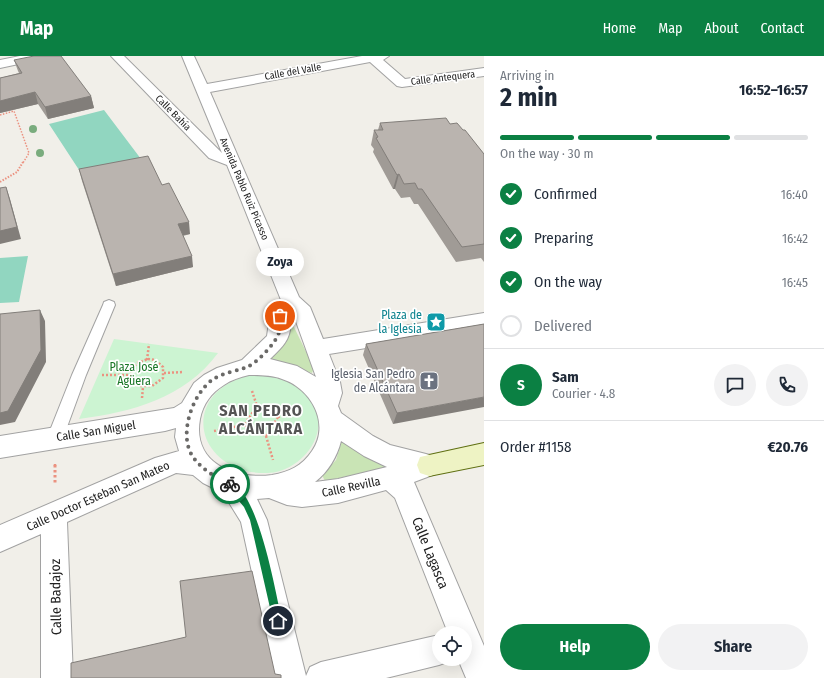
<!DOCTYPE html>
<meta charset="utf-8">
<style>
body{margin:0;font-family:"Fira Sans Condensed",sans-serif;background:#f2f2f3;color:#1f2937;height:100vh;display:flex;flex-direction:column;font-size:15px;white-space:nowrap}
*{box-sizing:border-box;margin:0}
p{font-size:13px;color:#747a83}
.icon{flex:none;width:22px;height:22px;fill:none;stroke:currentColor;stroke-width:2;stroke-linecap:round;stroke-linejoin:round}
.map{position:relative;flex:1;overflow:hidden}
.details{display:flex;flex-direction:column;background:#fff;width:340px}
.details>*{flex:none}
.buttons{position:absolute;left:432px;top:570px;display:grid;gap:8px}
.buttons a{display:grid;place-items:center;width:40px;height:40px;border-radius:50%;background:#fff;box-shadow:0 4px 16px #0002;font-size:20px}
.pin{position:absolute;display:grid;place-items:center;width:34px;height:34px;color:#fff;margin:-17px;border:2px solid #fff;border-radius:50%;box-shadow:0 1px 4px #0007}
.courier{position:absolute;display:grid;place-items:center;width:40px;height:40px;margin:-20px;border:3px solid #0b8043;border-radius:50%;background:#fff;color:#222;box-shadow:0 1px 5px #0007}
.bubble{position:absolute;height:28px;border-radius:14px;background:#fff;box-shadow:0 4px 16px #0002;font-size:13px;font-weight:700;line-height:28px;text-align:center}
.headline em{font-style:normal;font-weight:700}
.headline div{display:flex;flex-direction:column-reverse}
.headline{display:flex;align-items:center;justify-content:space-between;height:68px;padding:0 16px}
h1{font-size:26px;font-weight:700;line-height:30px}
.bar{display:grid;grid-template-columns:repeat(4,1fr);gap:6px 4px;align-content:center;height:48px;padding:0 16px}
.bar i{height:5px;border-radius:3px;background:#e0e1e3}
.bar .on{background:#0b8043}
.bar p{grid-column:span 4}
.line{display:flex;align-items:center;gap:10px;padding:0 16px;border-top:1px solid #e0e1e3}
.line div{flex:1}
.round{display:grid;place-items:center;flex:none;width:42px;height:42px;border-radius:21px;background:#f2f2f3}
ol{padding:0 16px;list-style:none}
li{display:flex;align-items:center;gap:12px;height:44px}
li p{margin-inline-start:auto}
li .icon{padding:4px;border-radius:50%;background:#0b8043;color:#fff;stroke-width:4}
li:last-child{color:#747a83}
li i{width:22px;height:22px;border:2px solid #e0e1e3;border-radius:50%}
.button{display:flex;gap:8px;margin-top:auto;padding:8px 16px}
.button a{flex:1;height:46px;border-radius:24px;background:#0b8043;color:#fff;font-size:16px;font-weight:700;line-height:46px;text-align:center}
.button a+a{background:#f2f2f3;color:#1f2937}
header{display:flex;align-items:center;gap:24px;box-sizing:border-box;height:56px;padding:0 20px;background:#0b8043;color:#fff}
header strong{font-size:19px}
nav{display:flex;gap:22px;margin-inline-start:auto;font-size:14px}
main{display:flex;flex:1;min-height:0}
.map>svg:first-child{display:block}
.grass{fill:#c9e4b5}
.park{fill:#ccf4d2}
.pitch{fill:#91d6c0}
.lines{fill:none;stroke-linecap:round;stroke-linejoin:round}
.lane-casing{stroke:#a2a2a2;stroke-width:2}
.street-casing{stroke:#a2a2a2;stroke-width:2}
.secondary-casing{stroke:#5f6f12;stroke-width:2}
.path-far3{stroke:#eb9280;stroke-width:1.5;stroke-dasharray:1.5 1.5;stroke-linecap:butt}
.path-far2{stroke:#eb9280;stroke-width:2;stroke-dasharray:1.5 1.5;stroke-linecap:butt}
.path-far1{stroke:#eb9280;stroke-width:2.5;stroke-dasharray:2 2;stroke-linecap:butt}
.path{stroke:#eb9280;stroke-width:3;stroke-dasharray:2.5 2.5;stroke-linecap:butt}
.lane{fill:#fff;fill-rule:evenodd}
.street{fill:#fff;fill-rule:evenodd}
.secondary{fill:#eef3c4;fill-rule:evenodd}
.tree{fill:#7aac7e}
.wall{fill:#a09b96}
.shaded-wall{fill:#827e7a}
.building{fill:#bab4af;stroke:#827e7a}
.route{fill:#0b8043}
.done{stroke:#6a6967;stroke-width:4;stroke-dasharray:0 7.2}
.labels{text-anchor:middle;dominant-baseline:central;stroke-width:3.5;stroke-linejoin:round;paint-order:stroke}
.far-street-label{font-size:10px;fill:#212121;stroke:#fff}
.culture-label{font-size:12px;fill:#0d838f;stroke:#fff;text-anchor:end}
.park-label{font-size:12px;fill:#197626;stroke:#fff}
.worship-label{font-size:12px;fill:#5b616d;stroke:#fff;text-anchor:end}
.street-label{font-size:12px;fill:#212121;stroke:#fff}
.near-street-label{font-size:14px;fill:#212121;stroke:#fff}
.district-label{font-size:16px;font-weight:bold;letter-spacing:1px;fill:#545454;stroke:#fff}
</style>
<header>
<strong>Map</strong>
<nav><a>Home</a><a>Map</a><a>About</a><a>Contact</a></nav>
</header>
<main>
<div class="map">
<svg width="484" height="622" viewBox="0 0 484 622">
<rect width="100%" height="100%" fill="#f1efe9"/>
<!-- grass -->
<path class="grass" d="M294,271L314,312L312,317L272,304L271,302L284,287L290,272Z
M342,384L383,408L384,411L381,413L325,425L322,419L336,404Z"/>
<!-- park -->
<path class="park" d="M114,283L218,297C185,342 132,356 79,363Z
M262,319C273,321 284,323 294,328C337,352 319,405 276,416C267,418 255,417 246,415C191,400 188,337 244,321C249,319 256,320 262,319Z"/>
<!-- pitch -->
<path class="pitch" d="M104,54L141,103L83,120L49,68Z
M28,200L19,246L0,247V202Z"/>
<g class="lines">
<!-- lane casing -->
<g class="lane-casing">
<path id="lane" d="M109,244L114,246L115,249L86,319L63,382L60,387L55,389L50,387L47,382L72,319L103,249L104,246Z"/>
</g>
<!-- street casing -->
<g class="street-casing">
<path id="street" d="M20,0H44L42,3L0,12V4Z
M111,0H124L222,97L182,0H194L207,28L362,0H389L383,4L405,23L484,12V20L402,31L397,30L370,6L210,36L299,241L310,251L323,283L484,257V273L329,298L340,326L342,337L338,350L341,357L373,380L390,389L438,401L441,409L438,417L414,426L484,590V622H466L458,603H465V577H448L395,442L386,434L338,447L302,451L287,449L269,442L257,443L267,464L306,620L310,611L321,606L439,579V603H451L450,605L439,609L386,622H275L241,466L223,437L203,427L193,419L176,417L67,466L73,622H41V478L0,496V469L155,402L179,395L175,381L176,372L165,375L0,402V380L174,352L182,347L194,327L204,319L217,312L242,304L267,280L270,260L281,244L227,109L209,102ZM292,258L294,260L316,321L297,310L270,303C279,294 288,287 290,274C290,268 289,263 292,258ZM249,319C260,319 272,319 282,323C311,332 331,368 312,395C302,410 289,416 272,419C234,424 192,407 200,363C203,348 211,337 224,329C231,324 240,321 249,319ZM341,385L364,400L387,411L338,423L315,426C328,416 337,401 341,385Z"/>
</g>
<!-- secondary casing -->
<g class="secondary-casing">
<path id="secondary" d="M484,387V409L429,420L420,417L417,409L420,401Z"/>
</g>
<!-- path-far3 -->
<path class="path-far3" d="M0,59L14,55L29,97L23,107"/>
<!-- path-far2 -->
<path class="path-far2" d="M0,126L17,116L23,106"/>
<!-- path-far1 -->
<path class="path-far1" d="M148,303L155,304L163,311V322L152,330H139L131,322V314L137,307Z
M147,304L149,288
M164,317L184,316
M102,319H129
M252,335L257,350
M142,342L143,331
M257,350L278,361L266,380L244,369Z
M278,361L300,356
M214,375L244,369
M266,380L273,404
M55,408V410"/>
<!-- path -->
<path class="path" d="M55,409V429"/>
<!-- lane -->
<use href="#lane" class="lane"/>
<!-- street -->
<use href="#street" class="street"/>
<!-- secondary -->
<use href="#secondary" class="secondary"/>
</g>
<!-- trees -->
<g class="tree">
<circle cx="33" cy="73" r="4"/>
<circle cx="40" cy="97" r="4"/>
</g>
<!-- wall -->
<path class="wall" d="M14,4L91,40L94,52L48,63L38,48L0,57V22L19,17L18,15Z
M380,67L450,68L463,74L484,98V206L481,202L456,206L418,148H414L410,141L401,142L395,133H393L373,96L374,93L371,89L374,74H378Z
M79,113L162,129L190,178L183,180L193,211L116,230L82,125Z
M484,268L393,368L363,299L366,288Z"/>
<!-- shaded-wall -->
<path class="shaded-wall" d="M35,36L38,48L0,57V45Z
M91,40L94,52L48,63L45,51Z
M399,118L395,133H393L397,119Z
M6,131L10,143L21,183L0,188V175Z
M189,166L190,178L179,180L178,168Z
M192,200L193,211L116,230L113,218Z
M40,254L45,265L46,306L15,366L0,369V357Z
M484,341V351L393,368L397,357Z"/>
<!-- building -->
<path class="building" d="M34,0H61L91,40L45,51L35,36L0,45V22L22,17L14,4Z
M446,62L450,68L457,67L463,74H465L484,98V188L462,191L422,133H418L415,127L404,128L399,118L397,119L376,82L378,81L374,74H383L380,67Z
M148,100L162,129L169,127L189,166L178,168L192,200L113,218L79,113Z
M6,131L17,171L0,175V132Z
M40,254L41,294L8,355L0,357V258Z
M484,268V341L397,357L366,288Z
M252,515L275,618L281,619V622H71V607L186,581L180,525Z"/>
<!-- route -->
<path class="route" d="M230,425C259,437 275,534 282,565L278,569L273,565L250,464L244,451L227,431L226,428Z"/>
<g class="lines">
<!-- done -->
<path class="done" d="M230,428C216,421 202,414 193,401C178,379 192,339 212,324C222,317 236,315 247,311C256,308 277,286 279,276C280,271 280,265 280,260"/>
</g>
<!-- icons -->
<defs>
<g id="sight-square" transform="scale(1)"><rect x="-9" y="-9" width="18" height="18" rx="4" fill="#0f9aa8" stroke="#fff"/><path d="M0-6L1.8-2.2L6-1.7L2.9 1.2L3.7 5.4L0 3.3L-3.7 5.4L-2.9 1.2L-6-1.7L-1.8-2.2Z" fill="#fff"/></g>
<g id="church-square" transform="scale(1)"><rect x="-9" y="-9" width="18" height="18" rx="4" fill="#6b7280" stroke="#fff"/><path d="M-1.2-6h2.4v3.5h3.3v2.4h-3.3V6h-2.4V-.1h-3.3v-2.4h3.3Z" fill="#fff"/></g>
</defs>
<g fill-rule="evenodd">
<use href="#sight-square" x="436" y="266"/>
<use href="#church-square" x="429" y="325"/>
</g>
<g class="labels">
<!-- far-street labels -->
<g class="far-street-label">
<text transform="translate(293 16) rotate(-10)">Calle del Valle</text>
<text transform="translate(443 22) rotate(-7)">Calle Antequera</text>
<text transform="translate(173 57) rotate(45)">Calle Bahía</text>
<text transform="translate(244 133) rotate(67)">Avenida Pablo Ruiz Picasso</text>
</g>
<!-- culture labels -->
<g class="culture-label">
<text x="422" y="259">Plaza de<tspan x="422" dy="14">la Iglesia</tspan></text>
</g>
<!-- park labels -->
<g class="park-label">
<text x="134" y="311">Plaza José<tspan x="134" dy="14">Agüera</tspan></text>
</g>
<!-- worship labels -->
<g class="worship-label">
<text x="415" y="318">Iglesia San Pedro<tspan x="415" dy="14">de Alcántara</tspan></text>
</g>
<!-- street labels -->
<g class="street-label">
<text transform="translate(96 375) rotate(-9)">Calle San Miguel</text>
<text transform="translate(351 431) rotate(-12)">Calle Revilla</text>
<text transform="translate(98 440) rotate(-24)">Calle Doctor Esteban San Mateo</text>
</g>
<!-- near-street labels -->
<g class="near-street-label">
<text transform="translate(430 497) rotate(68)">Calle Lagasca</text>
<text transform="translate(56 541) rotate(-91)">Calle Badajoz</text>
</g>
<!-- district labels -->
<g class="district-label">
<text x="261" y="354">SAN PEDRO<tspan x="261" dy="18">ALCÁNTARA</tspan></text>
</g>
</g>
</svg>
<div class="buttons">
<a><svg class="icon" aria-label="locate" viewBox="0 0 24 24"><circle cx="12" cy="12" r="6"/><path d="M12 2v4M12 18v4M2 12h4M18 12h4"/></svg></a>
</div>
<div class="pin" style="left:280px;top:260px;background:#ea580c"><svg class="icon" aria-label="bag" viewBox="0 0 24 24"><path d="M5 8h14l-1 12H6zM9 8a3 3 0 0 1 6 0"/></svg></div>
<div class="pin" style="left:278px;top:565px;background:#1f2937"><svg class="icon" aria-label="home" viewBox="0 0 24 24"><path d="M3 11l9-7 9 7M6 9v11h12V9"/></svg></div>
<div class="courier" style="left:230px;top:428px"><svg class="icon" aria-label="bike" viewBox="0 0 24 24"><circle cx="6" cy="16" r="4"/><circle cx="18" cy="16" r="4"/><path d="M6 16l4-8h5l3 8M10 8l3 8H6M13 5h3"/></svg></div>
<div class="bubble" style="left:256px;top:192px;width:48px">Zoya</div>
</div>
<section class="details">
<div class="headline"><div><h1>2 min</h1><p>Arriving in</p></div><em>16:52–16:57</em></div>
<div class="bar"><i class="on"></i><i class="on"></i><i class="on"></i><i></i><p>On the way · 30 m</p></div>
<ol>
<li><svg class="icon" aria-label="check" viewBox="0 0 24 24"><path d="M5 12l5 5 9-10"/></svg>Confirmed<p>16:40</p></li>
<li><svg class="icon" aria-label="check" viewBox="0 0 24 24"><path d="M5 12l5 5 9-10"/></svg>Preparing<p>16:42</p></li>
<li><svg class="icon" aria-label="check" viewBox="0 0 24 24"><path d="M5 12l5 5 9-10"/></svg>On the way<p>16:45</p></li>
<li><i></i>Delivered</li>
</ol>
<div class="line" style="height:72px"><b class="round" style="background:#0b8043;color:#fff">S</b><div><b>Sam</b><p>Courier · 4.8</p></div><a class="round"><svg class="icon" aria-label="chat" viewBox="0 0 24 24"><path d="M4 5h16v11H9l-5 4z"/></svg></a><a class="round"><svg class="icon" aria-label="phone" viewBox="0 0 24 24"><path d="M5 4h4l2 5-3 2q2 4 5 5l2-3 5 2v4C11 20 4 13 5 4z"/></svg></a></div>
<div class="line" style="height:52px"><div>Order #1158</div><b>€20.76</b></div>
<div class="button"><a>Help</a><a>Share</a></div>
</section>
</main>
